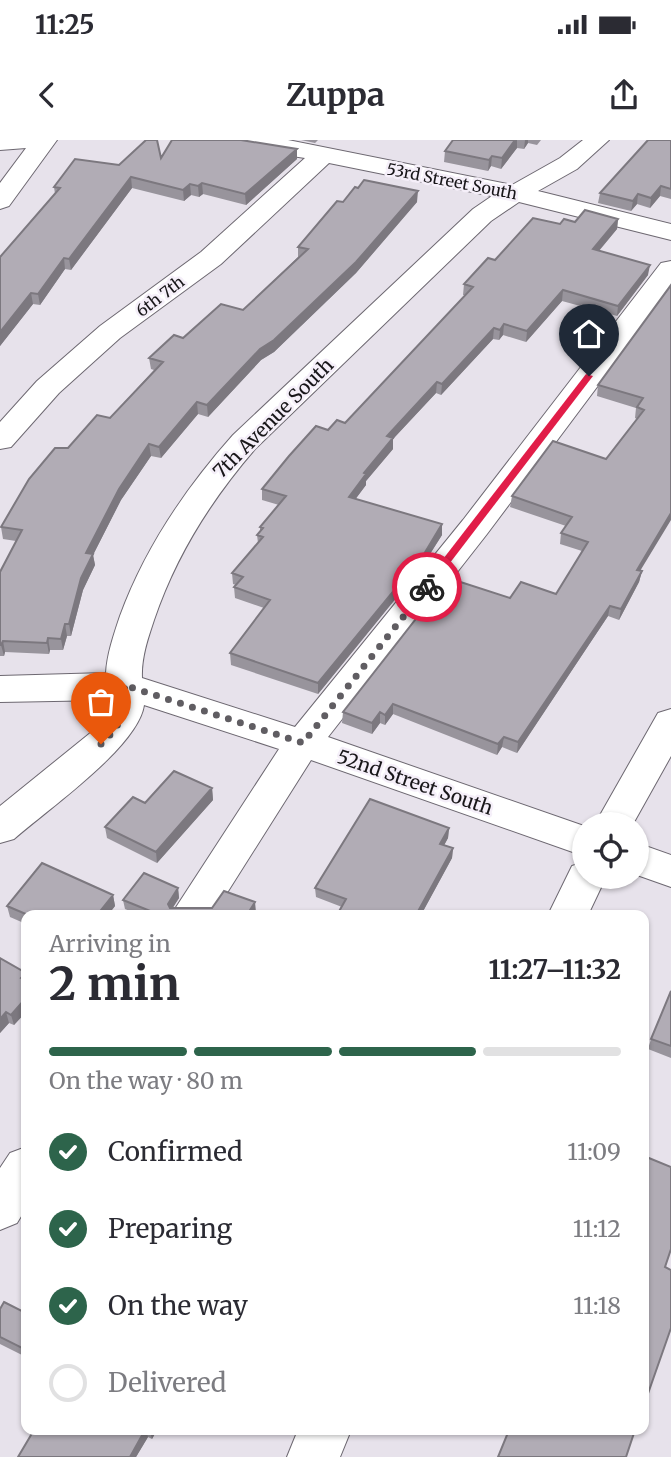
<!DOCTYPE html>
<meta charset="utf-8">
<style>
body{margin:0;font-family:Merriweather,serif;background:#f7f7f7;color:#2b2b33;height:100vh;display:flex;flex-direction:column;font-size:26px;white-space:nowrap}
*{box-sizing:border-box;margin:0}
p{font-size:23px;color:#7c7c81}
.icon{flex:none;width:38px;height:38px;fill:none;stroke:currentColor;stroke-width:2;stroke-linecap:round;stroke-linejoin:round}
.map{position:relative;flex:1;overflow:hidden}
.sheet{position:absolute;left:21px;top:770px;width:628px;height:525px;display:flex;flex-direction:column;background:#fff;border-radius:14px;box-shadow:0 2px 5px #0004}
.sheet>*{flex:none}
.tools{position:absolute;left:572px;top:672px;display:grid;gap:14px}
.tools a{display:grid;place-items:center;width:77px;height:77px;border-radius:50%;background:#fff;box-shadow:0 2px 5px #0004;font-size:35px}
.pin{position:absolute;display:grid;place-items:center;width:60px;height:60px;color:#fff;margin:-72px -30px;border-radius:50% 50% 50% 0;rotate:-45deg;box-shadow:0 0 7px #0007}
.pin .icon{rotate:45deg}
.courier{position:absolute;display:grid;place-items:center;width:70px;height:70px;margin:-35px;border:5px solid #e11d48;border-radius:50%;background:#fff;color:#222;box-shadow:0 2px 9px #0007}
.head em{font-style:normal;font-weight:700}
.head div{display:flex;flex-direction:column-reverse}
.head{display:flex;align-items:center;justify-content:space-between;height:119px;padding:0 28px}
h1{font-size:46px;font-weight:700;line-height:52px}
.bar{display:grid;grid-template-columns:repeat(4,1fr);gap:10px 7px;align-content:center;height:84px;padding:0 28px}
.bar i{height:9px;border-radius:5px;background:#e1e1e2}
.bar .current{background:#2d644b}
.bar p{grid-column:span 4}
ol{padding:0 28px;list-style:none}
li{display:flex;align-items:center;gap:21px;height:77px}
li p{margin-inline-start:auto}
li .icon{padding:7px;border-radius:50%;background:#2d644b;color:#fff;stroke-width:4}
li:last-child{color:#7c7c81}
li i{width:38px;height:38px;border:4px solid #e1e1e2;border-radius:50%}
.status{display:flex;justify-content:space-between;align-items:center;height:49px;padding:0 35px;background:#fff;direction:ltr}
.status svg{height:19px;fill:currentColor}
header{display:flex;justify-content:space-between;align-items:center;height:91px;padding:0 28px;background:#fff;font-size:32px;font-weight:700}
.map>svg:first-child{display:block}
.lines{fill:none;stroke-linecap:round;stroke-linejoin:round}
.minor-casing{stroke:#6d6871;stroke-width:2}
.minor{fill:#fff;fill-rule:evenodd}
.wall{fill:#98949c}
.shaded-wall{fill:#7c787f}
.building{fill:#b1acb5;stroke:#7c787f;stroke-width:2}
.route{fill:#e11d48}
.done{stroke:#605d62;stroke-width:7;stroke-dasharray:0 12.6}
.labels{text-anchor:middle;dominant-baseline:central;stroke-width:5;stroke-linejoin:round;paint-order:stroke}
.far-street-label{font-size:16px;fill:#181619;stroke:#f5eff9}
.street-label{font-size:19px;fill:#181619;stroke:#f5eff9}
</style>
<div class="status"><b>11:25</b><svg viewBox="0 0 49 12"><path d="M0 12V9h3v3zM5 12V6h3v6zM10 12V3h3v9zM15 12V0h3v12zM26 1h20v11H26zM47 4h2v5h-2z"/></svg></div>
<header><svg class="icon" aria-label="back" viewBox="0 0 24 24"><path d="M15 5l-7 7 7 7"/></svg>Zuppa<svg class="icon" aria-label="share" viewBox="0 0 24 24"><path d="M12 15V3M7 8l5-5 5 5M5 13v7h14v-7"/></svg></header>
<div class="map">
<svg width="671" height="1317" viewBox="0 0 671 1317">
<rect width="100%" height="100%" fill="#e7e2eb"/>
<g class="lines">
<!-- minor casing -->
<g class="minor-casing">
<path id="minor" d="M0,0H57L9,66L0,69V43L26,8L0,10Z
M220,0H288L512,45L560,18L583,0H609L577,29L538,51L671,84V100L519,62L491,81L255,309C211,360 176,415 154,480C148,498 141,518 142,538L295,587L463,380L661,123L671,121V148L487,394L328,597L584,686V716L311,620L213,775H171L279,609L144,565C138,607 48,669 14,699L0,703V666L94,590L103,579L107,560L0,562V536L106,533C107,514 114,494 120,476C145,408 185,349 233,295L473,69L492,56L329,23L221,124L120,198L59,253L11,307L0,309V282L37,241L100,186L201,112L305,18L232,7L223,5Z
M671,569V616L633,684H595L658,573Z
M637,703L671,715V747L637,735Z
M584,722V737H606L588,775H548L572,726Z
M26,1007V1068L17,1083L0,1090V1028L10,1013Z
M298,1290H351L340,1317H287Z"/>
</g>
<!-- minor -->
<use href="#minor" class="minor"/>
</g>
<!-- wall -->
<path class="wall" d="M301,0H318L315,3Z
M453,0H541L537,5L528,3L524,9L517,8L501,29L491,26L488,31L444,22L445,11Z
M671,0V59L660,56L650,68L637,64L631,71L598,63L600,53Z
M161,18L297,19L246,65L203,54L199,57L191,55L184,61L132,48L71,130L65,129L40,165L33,164L0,206V117L55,54L54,47L119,25Z
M343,62H417L356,133L274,212L261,220L208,277L198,274L161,318L151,316L121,360L93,415L95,425L83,450L71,496H67L63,510H50L49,514L5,512L4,516H0V432L16,401L3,399L1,387L68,308L110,278L154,230L151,229L149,218L183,198L243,170L298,117V107Z
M618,79L617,89L599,111L648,135L617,176L562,161L526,202L503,195L499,200L493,199L441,255L436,253L393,299V309L366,341V345L355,359L442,384V395L423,425L318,554L231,525L230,513L264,468L235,458L234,447L236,445L233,444L232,433L258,403L257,395L260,392V387L279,365L262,360V349L328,290L345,283L465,155H463L464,144L495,120L560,84Z
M671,145L640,431H642L639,442L619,480L608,476L517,613L502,607L497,615L393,574L385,585L380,583L372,594L342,583L343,572L510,458L556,454L582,411L560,404L561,393L566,386L510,367L512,356L606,319L637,279L635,278L636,268L597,256L598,245Z
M212,648L213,660L157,723L107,698L105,687Z
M449,688L448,698L444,705L453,708L452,718L421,775H337L342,767L316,757L315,748Z
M178,748L179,758L172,768L256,772L254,775H139L125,769L123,760Z
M113,755L115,766L108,775H26V784L10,777L7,766Z
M0,818L26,833V872L14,885L9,883L0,893Z
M671,851V918L648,909L651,899Z
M0,1169L26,1173V1217L0,1204Z
M34,1290H157L152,1299L148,1297L136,1317H18Z"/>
<!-- shaded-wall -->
<path class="shaded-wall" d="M515,0H517V8L501,29L502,18Z
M525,0H528V3L524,9Z
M297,9V19L246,65L245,54Z
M492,16L491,26L488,31L489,20Z
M131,37L132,48L71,130L69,119Z
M202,43L203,54L199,57L198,46Z
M190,44L191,55L184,61L183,50Z
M661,46L660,56L650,68L651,58Z
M418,51L417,62L356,133L274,212L261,220L208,277L207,265L260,209Z
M638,54L637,64L631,71L633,61Z
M618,79L617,89L591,120L593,109Z
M64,118L65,129L40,165L38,154Z
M650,125L648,135L617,176L618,166Z
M563,150L562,161L526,202L527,191Z
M31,153L33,164L0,206V192Z
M504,184L503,195L499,200L500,190Z
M494,188L493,199L441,255L442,244Z
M437,242L436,253L393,299V309L366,341V345L349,368V357L387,296Z
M197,262L198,274L161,318L159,307Z
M149,304L151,316L121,360L93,415L95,425L83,450L71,496L69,484L86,413L119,349Z
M671,373V380L634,441L637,430Z
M442,384V395L423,425L318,554V543Z
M642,431L639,442L619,480L621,469Z
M610,466L608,476L517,613L518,602Z
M65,484L67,496L63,510L61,499Z
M48,498L50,510L49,514L47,503Z
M3,501L5,512L4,516L1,505Z
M393,564V574L385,585V575Z
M380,572V583L372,594V583Z
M504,597L502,607L497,615L498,604Z
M212,648L213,660L157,723L156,712Z
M449,688L448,698L440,713V704Z
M453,708L452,718L421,775H416Z
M178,748L179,758L169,774L168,764Z
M113,755L115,766L108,775H97Z
M255,762L256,772L254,775H247Z
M26,858V872L14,885L11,875Z
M6,872L9,883L0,893V879Z
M145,1290H146L148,1297L136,1317H130Z
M150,1290H157L152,1299L150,1291Z"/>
<!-- building -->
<path class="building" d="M146,0H157L161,18L172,0H241L297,9L245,54L202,43L198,46L190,44L183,50L131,37L69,119L64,118L38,154L31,153L0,192V117L60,48L54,47L75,19L119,25Z
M453,0H515L502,18L492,16L489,20L445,11Z
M648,0H671V49L661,46L651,58L638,54L633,61L600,53Z
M364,40L418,51L356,122L274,200L260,209L207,265L197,262L159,307L149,304L119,349L86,413L93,414L81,438L69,484H65L61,499L48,498L47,503L3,501L1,505H0V432L22,390L1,387L29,339L55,308H68L97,275L110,278L163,222L149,218L174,195L183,198L221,164L243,170L308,109L298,107L337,61L343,62L355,47L358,48Z
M585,70L618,79L593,109L650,125L618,166L563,150L527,191L504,184L500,190L494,188L442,244L437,242L387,296L393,298L364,333L366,334L349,357L442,384L424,414L318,543L230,513L270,460L234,447L243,437L232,433L263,397L257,395L263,388L260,387L286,356L262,349L289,316L316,286L328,290L337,280L345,283L473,147L464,144L488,118L495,120L533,78L560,84L564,79L575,82Z
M671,145V373L637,430L642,431L621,469L610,466L518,602L504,597L498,604L393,564L385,575L380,572L372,583L343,572L448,438L510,458L521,442L556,454L588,402L561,393L572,377L512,356L553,301L606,319L644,270L637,267L643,258L598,245Z
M174,631L212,648L156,712L105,687L133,657L145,663Z
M370,659L449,688L440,704L453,708L416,775H337L346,759L315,748Z
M42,723L113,755L97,775H28L7,766Z
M144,733L178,748L168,764L170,768H212L224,751L255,762L247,775H160L123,760Z
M0,818L26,833L21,838L26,841V858L11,875L6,872L0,879Z
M671,851V906L651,899Z
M644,1016L671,1027V1109L665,1127L671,1130V1188L644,1265Z
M4,1162L26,1173V1210L0,1197V1169Z
M34,1290H145L130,1317H18Z
M509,1290H635L626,1317H498Z"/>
<!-- route -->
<path class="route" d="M586,234L593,236L430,449H423V445Z"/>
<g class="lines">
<!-- done -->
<path class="done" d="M101,604C119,587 129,571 124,545L303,603L427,447"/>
</g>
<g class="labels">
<!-- far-street labels -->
<g class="far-street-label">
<text transform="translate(452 41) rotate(11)">53rd Street South</text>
<text transform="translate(160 156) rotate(-37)">6th 7th</text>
</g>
<!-- street labels -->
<g class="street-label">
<text transform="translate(273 278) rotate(-45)">7th Avenue South</text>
<text transform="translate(415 642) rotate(19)">52nd Street South</text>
</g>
</g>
</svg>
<div class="tools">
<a><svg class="icon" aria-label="locate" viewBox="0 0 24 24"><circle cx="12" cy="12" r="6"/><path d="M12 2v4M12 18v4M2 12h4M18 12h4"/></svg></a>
</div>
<div class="pin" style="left:101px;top:604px;background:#ea580c"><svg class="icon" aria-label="bag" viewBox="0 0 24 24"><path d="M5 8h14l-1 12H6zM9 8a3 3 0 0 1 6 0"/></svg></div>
<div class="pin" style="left:589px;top:236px;background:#1f2937"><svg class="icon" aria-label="home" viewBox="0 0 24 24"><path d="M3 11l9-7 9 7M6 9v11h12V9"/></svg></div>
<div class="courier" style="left:427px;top:447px"><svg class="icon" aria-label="bike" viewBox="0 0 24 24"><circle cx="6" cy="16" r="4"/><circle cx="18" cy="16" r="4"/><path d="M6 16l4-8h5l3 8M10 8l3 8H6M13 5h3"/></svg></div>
<section class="sheet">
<div class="head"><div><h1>2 min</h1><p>Arriving in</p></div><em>11:27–11:32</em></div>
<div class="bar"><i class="current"></i><i class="current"></i><i class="current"></i><i></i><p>On the way · 80 m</p></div>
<ol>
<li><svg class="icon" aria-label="check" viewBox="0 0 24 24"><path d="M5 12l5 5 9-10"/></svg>Confirmed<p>11:09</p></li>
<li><svg class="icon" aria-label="check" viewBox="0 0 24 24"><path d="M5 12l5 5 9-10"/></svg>Preparing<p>11:12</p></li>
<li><svg class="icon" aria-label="check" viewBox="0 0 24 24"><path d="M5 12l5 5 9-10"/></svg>On the way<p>11:18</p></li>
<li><i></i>Delivered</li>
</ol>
</section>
</div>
